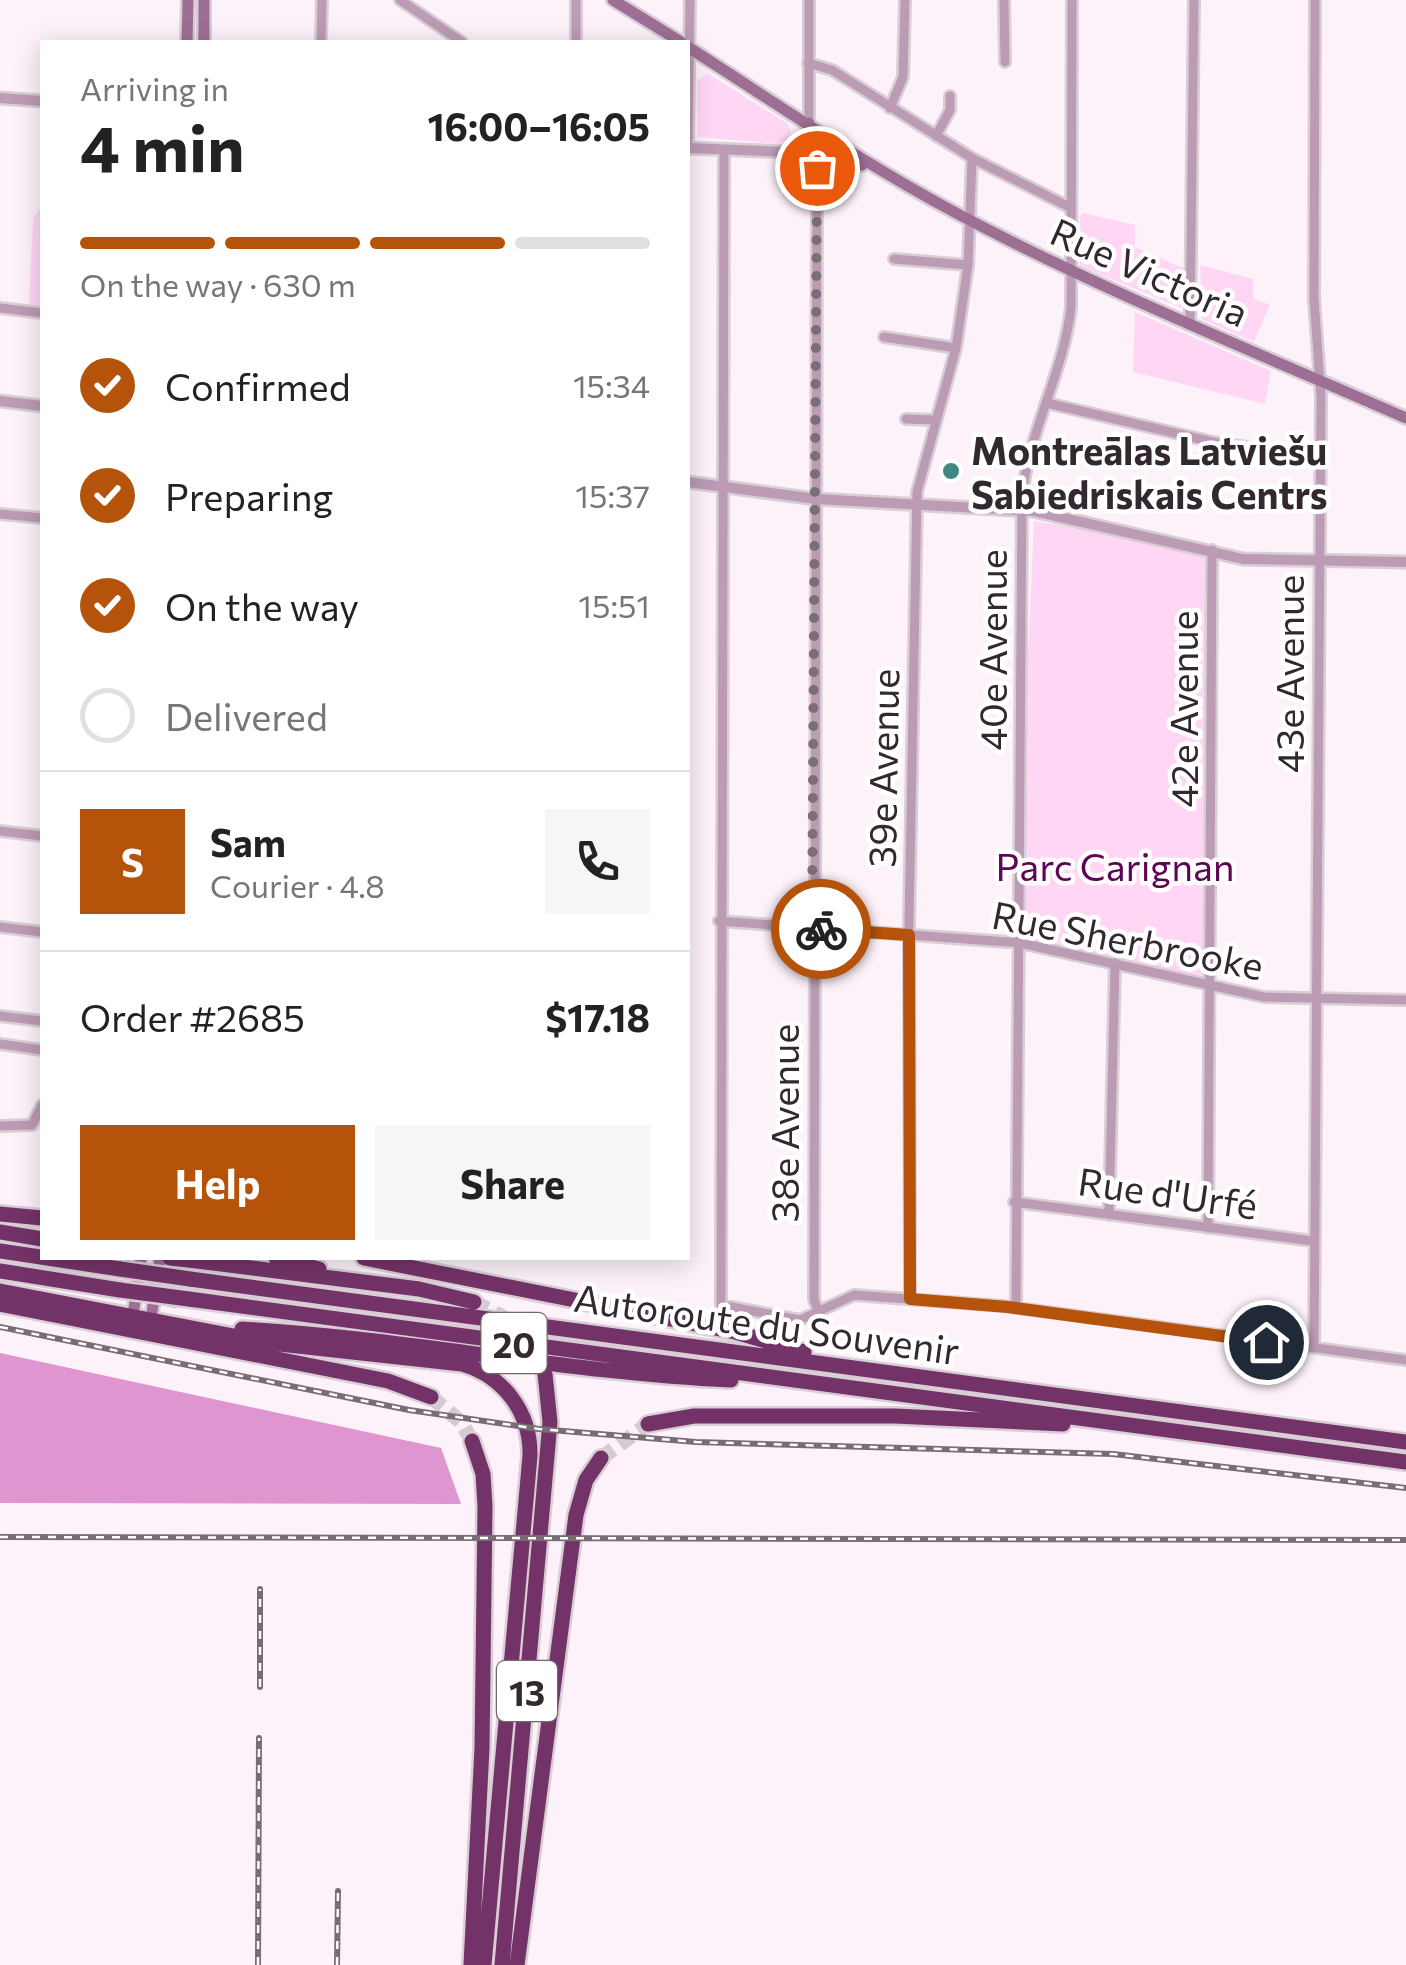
<!DOCTYPE html>
<meta charset="utf-8">
<style>
body{margin:0;font-family:Commissioner,sans-serif;background:#f6f6f6;color:#222;height:100vh;display:flex;flex-direction:column;font-size:38px;white-space:nowrap}
*{box-sizing:border-box;margin:0}
p{font-size:32px;color:#767676}
.icon{flex:none;width:55px;height:55px;fill:none;stroke:currentColor;stroke-width:2;stroke-linecap:round;stroke-linejoin:round}
.map{position:relative;flex:1;overflow:hidden}
.drawer{position:absolute;left:40px;top:40px;width:650px;height:1220px;display:flex;flex-direction:column;background:#fff;border-radius:0px;box-shadow:0 5px 25px #0003}
.drawer>*{flex:none}
.pin{position:absolute;display:grid;place-items:center;width:85px;height:85px;color:#fff;margin:-42px;border:5px solid #fff;border-radius:50%;box-shadow:0 2px 10px #0007}
.courier{position:absolute;display:grid;place-items:center;width:100px;height:100px;margin:-50px;border:8px solid #b45309;border-radius:50%;background:#fff;color:#222;box-shadow:0 2px 12px #0007}
.summary em{font-style:normal;font-weight:700}
.summary div{display:flex;flex-direction:column-reverse}
.summary{display:flex;align-items:center;justify-content:space-between;height:170px;padding:0 40px}
h1{font-size:65px;font-weight:700;line-height:75px}
.bar{display:grid;grid-template-columns:repeat(4,1fr);gap:15px 10px;align-content:center;height:120px;padding:0 40px}
.bar i{height:12px;border-radius:8px;background:#e0e0e0}
.bar .active{background:#b45309}
.bar p{grid-column:span 4}
.line{display:flex;align-items:center;gap:25px;padding:0 40px;border-top:2px solid #e0e0e0}
.line div{flex:1}
.round{display:grid;place-items:center;flex:none;width:105px;height:105px;border-radius:0px;background:#f6f6f6}
ol{padding:0 40px;list-style:none}
li{display:flex;align-items:center;gap:30px;height:110px}
li p{margin-inline-start:auto}
li .icon{padding:10px;border-radius:50%;background:#b45309;color:#fff;stroke-width:4}
li:last-child{color:#767676}
li i{width:55px;height:55px;border:5px solid #e0e0e0;border-radius:50%}
.action{display:flex;gap:20px;margin-top:auto;padding:20px 40px}
.action a{flex:1;height:115px;border-radius:0px;background:#b45309;color:#fff;font-size:40px;font-weight:700;line-height:115px;text-align:center}
.action a+a{background:#f6f6f6;color:#222}
.map>svg:first-child{display:block}
.green{fill:#ffd7f5}
.forest{fill:#df96d0}
.lines{fill:none;stroke-linecap:round;stroke-linejoin:round}
.motorway-tunnel{stroke:#d5cad2;stroke-width:15;stroke-dasharray:15 8;stroke-linecap:butt}
.minor-casing{stroke:#d9ced6;stroke-width:14}
.tertiary-casing{stroke:#d9ced6;stroke-width:15}
.secondary-casing{stroke:#d9ced6;stroke-width:16}
.motorway-casing{stroke:#d9ced6;stroke-width:20}
.minor{stroke:#bc9bb4;stroke-width:9}
.tertiary{stroke:#bc9bb4;stroke-width:10}
.secondary{stroke:#9e6f94;stroke-width:11}
.motorway{stroke:#743368;stroke-width:15}
.rail-casing{stroke:#786d75;stroke-width:6}
.rail{stroke:#fff;stroke-width:2.5;stroke-dasharray:8;stroke-linecap:butt}
.motorway-bridge-casing{stroke:#d9ced6;stroke-width:20;stroke-linecap:butt}
.motorway-bridge{stroke:#743368;stroke-width:15}
.done{stroke:#7a6f77;stroke-width:10;stroke-dasharray:0 18}
.route{stroke:#b45309;stroke-width:12}
.poi-dot{fill:#418883;stroke:#fff;stroke-width:4}
.labels{text-anchor:middle;dominant-baseline:central;stroke-width:9;stroke-linejoin:round;paint-order:stroke}
.shield{fill:#fff;stroke:#70686e;stroke-width:2.5}
.shield-label{font-size:35px;font-weight:bold;fill:#332830}
.street-label{font-size:38px;fill:#332830;stroke:#fff}
.poi-label{font-size:38px;font-weight:bold;fill:#332830;stroke:#fff;text-anchor:start}
.park-label{font-size:38px;fill:#5f0454;stroke:#fff}
</style>
<div class="map">
<svg width="1406" height="1965" viewBox="0 0 1406 1965">
<rect width="100%" height="100%" fill="#fdf2fa"/>
<!-- green -->
<path class="green" d="M707,73L787,123L791,130L787,140L778,144L698,137L697,82Z
M42,205V310L29,308L33,219Z
M1083,213L1135,225V247L1188,270L1184,309L1080,266V216Z
M1200,265L1253,279V298L1270,305L1254,342L1202,319Z
M1135,312L1271,371L1265,404L1133,372Z
M1034,521L1211,551L1212,987L1015,941Z"/>
<!-- forest -->
<path class="forest" d="M0,1353L441,1448L461,1504L0,1503Z"/>
<g class="lines">
<!-- motorway-tunnel -->
<path class="motorway-tunnel" d="M474,1302L501,1316L535,1352
M169,1307L175,1281L191,1258
M431,1397L461,1422L472,1441
M601,1458L648,1424"/>
<!-- minor casing -->
<g class="minor-casing">
<path id="minor" d="M400,0L462,42
M809,0V123
M1004,0L1005,62
M321,42L322,0
M576,42V0
M808,63L832,70L972,158L1071,208
M890,108L903,77L905,0
M936,136L950,110V96
M688,141L690,0
M724,150L721,1305L800,1320L854,1295L1003,1306L1406,1360
M813,153L817,172L814,1299L818,1312
M894,259L968,265
M0,308L42,313
M1190,323L1194,0
M884,337L956,348
M1047,403L1213,442L1321,458
M906,419L933,420
M0,514L42,518
M0,831L42,836
M719,921L1020,943L1264,997L1406,1000
M0,927L42,932
M0,1016L42,1021
M0,1044L42,1050
M0,1126L32,1125L42,1105
M1014,1202L1313,1241
M1109,1215L1115,963
M1208,1228L1212,550
M910,1299L909,923L917,492L956,348L968,265L972,158
M1016,1308L1022,498C1028,432 1064,373 1071,307L1072,0
M1314,1348L1321,397L1314,299L1315,0"/>
</g>
<!-- tertiary casing -->
<g class="tertiary-casing">
<path id="tertiary" d="M0,98L42,101
M688,148L813,153
M0,401L42,406
M688,482L816,499L1033,511L1243,559L1406,562"/>
</g>
<!-- secondary casing -->
<g class="secondary-casing">
<path id="secondary" d="M613,0L681,42
M187,42L188,0
M204,42V0
M688,47C777,104 864,164 958,214C1103,291 1256,352 1406,418
M809,123L813,153L862,165
M133,1315L141,1258
M151,1319L160,1258"/>
</g>
<!-- motorway casing -->
<g class="motorway-casing">
<path id="motorway" d="M0,1214L42,1218
M0,1232L42,1239
M0,1251L120,1269
M276,1258L319,1269
M364,1258L735,1332L804,1352
M189,1260L419,1289L474,1302
M0,1271L120,1290
M190,1279L1406,1442
M0,1291L270,1343L462,1364C504,1376 531,1413 530,1456L484,1965
M189,1299L1406,1462
M0,1304L388,1381L431,1397
M242,1329C406,1338 567,1373 731,1380
M648,1424L694,1416H895L1063,1424
M471,1965L482,1748L485,1506L483,1474L472,1441
M502,1965L550,1422L545,1374
M517,1965L576,1515L586,1480L601,1458"/>
</g>
<!-- minor -->
<use href="#minor" class="minor"/>
<!-- tertiary -->
<use href="#tertiary" class="tertiary"/>
<!-- secondary -->
<use href="#secondary" class="secondary"/>
<!-- motorway -->
<use href="#motorway" class="motorway"/>
<!-- rail casing -->
<g class="rail-casing">
<path id="rail" d="M0,1327L409,1410L539,1429L696,1442L1113,1454L1406,1488
M0,1537L1406,1540
M260,1687V1589
M258,1965L259,1738
M337,1965L338,1891"/>
</g>
<!-- rail -->
<use href="#rail" class="rail"/>
<!-- motorway-bridge casing -->
<g class="motorway-bridge-casing">
<path id="motorway-bridge" d="M170,1258L189,1260
M120,1269L190,1279
M120,1290L189,1299"/>
</g>
<!-- motorway-bridge -->
<use href="#motorway-bridge" class="motorway-bridge"/>
</g>
<g class="lines">
<!-- done -->
<path class="done" d="M817,168L812,928L821,929"/>
<!-- route -->
<path class="route" d="M821,929L909,935L910,1299L1008,1307L1266,1342"/>
</g>
<!-- markers -->
<circle class="poi-dot" cx="951" cy="471" r="10"/>
<g class="labels">
<!-- shield labels -->
<g class="shield">
<rect x="481.5" y="1313" width="65" height="60" rx="8"/>
<rect x="497" y="1661" width="60" height="60" rx="8"/>
</g>
<g class="shield-label">
<text x="514" y="1343">20</text>
<text x="527" y="1691">13</text>
</g>
<!-- street labels -->
<g class="street-label">
<text transform="translate(1150 271) rotate(24)">Rue Victoria</text>
<text transform="translate(991 650) rotate(-90)">40e Avenue</text>
<text transform="translate(1288 674) rotate(-90)">43e Avenue</text>
<text transform="translate(1182 709) rotate(-90)">42e Avenue</text>
<text transform="translate(882 768) rotate(-89)">39e Avenue</text>
<text transform="translate(1128 939) rotate(11)">Rue Sherbrooke</text>
<text transform="translate(783 1123) rotate(-90)">38e Avenue</text>
<text transform="translate(1168 1192) rotate(8)">Rue d'Urfé</text>
<text transform="translate(767 1323) rotate(8)">Autoroute du Souvenir</text>
</g>
<!-- poi labels -->
<g class="poi-label">
<text x="971" y="449">Montreālas Latviešu<tspan x="971" dy="44">Sabiedriskais Centrs</tspan></text>
</g>
<!-- park labels -->
<g class="park-label">
<text x="1115" y="865">Parc Carignan</text>
</g>
</g>
</svg>
<div class="pin" style="left:817px;top:168px;background:#ea580c"><svg class="icon" aria-label="bag" viewBox="0 0 24 24"><path d="M5 8h14l-1 12H6zM9 8a3 3 0 0 1 6 0"/></svg></div>
<div class="pin" style="left:1266px;top:1342px;background:#1f2937"><svg class="icon" aria-label="home" viewBox="0 0 24 24"><path d="M3 11l9-7 9 7M6 9v11h12V9"/></svg></div>
<div class="courier" style="left:821px;top:929px"><svg class="icon" aria-label="bike" viewBox="0 0 24 24"><circle cx="6" cy="16" r="4"/><circle cx="18" cy="16" r="4"/><path d="M6 16l4-8h5l3 8M10 8l3 8H6M13 5h3"/></svg></div>
<section class="drawer">
<div class="summary"><div><h1>4 min</h1><p>Arriving in</p></div><em>16:00–16:05</em></div>
<div class="bar"><i class="active"></i><i class="active"></i><i class="active"></i><i></i><p>On the way · 630 m</p></div>
<ol>
<li><svg class="icon" aria-label="check" viewBox="0 0 24 24"><path d="M5 12l5 5 9-10"/></svg>Confirmed<p>15:34</p></li>
<li><svg class="icon" aria-label="check" viewBox="0 0 24 24"><path d="M5 12l5 5 9-10"/></svg>Preparing<p>15:37</p></li>
<li><svg class="icon" aria-label="check" viewBox="0 0 24 24"><path d="M5 12l5 5 9-10"/></svg>On the way<p>15:51</p></li>
<li><i></i>Delivered</li>
</ol>
<div class="line" style="height:180px"><b class="round" style="background:#b45309;color:#fff">S</b><div><b>Sam</b><p>Courier · 4.8</p></div><a class="round"><svg class="icon" aria-label="phone" viewBox="0 0 24 24"><path d="M5 4h4l2 5-3 2q2 4 5 5l2-3 5 2v4C11 20 4 13 5 4z"/></svg></a></div>
<div class="line" style="height:130px"><div>Order #2685</div><b>$17.18</b></div>
<div class="action"><a>Help</a><a>Share</a></div>
</section>
</div>
